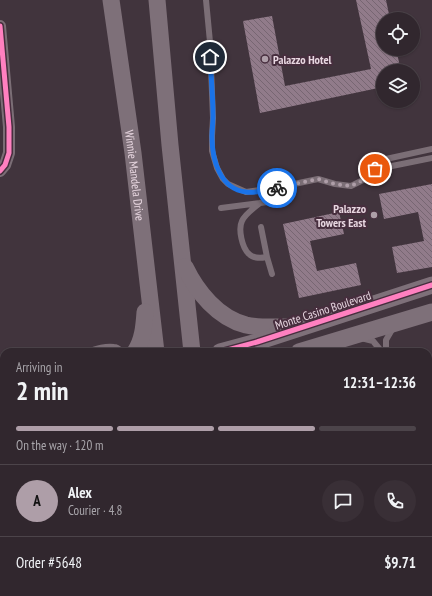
<!DOCTYPE html>
<meta charset="utf-8">
<style>
body{margin:0;font-family:"PT Sans Narrow",sans-serif;background:#392f36;color:#f1f3f6;height:100vh;display:flex;flex-direction:column;font-size:15px;white-space:nowrap}
*{box-sizing:border-box;margin:0}
p{font-size:13px;color:#a8a5aa}
.icon{flex:none;width:22px;height:22px;fill:none;stroke:currentColor;stroke-width:2;stroke-linecap:round;stroke-linejoin:round}
.map{position:relative;flex:1;overflow:hidden}
.sheet{position:absolute;left:0px;top:348px;width:432px;height:248px;display:flex;flex-direction:column;background:#31272e;border-radius:12px 12px 0 0;box-shadow:0 1px 3px #0004,0 0 0 1px #4c444a}
.sheet>*{flex:none}
.controls{position:absolute;left:376px;top:12px;display:grid;gap:8px}
.controls a{display:grid;place-items:center;width:44px;height:44px;border-radius:50%;background:#31272e;box-shadow:0 1px 3px #0004,0 0 0 1px #4c444a;font-size:20px}
.pin{position:absolute;display:grid;place-items:center;width:34px;height:34px;color:#fff;margin:-17px;border:2px solid #fff;border-radius:50%;box-shadow:0 1px 4px #0007}
.courier{position:absolute;display:grid;place-items:center;width:40px;height:40px;margin:-20px;border:3px solid #1a73e8;border-radius:50%;background:#fff;color:#222;box-shadow:0 1px 5px #0007}
.summary em{font-style:normal;font-weight:800}
.summary div{display:flex;flex-direction:column-reverse}
.summary{display:flex;align-items:center;justify-content:space-between;height:68px;padding:0 16px}
h1{font-size:26px;font-weight:800;line-height:30px}
.bar{display:grid;grid-template-columns:repeat(4,1fr);gap:6px 4px;align-content:center;height:48px;padding:0 16px}
.bar i{height:5px;border-radius:3px;background:#4c444a}
.bar .active{background:#ae9ea8}
.bar p{grid-column:span 4}
.line{display:flex;align-items:center;gap:10px;padding:0 16px;border-top:1px solid #4c444a}
.line div{flex:1}
.round{display:grid;place-items:center;flex:none;width:42px;height:42px;border-radius:21px;background:#392f36}
.map>svg:first-child{display:block}
.building{fill:url(#building-back-hatch)}
.lines{fill:none;stroke-linecap:round;stroke-linejoin:round}
.lane{stroke:#7b6e76;stroke-width:6}
.street{stroke:#7b6e76;stroke-width:12}
.secondary{stroke:#7e7079;stroke-width:17}
.cycleway-casing{stroke:#472e3e;stroke-width:8}
.cycleway{stroke:#ff80c0;stroke-width:5}
.done{stroke:#ae9ea8;stroke-width:4;stroke-dasharray:0 7.2}
.route{stroke:#1a73e8;stroke-width:5}
.poi-dot{fill:#ae9ea8;stroke:#472e3e;stroke-width:1.5}
.labels{text-anchor:middle;dominant-baseline:central;stroke-width:4;stroke-linejoin:round;paint-order:stroke}
.poi-label{font-size:12px;font-weight:bold;fill:#e8d7e1;stroke:#472e3e;text-anchor:start}
.street-label{font-size:12px;fill:#e8d7e1;stroke:#472e3e}
</style>
<div class="map">
<svg width="432" height="596" viewBox="0 0 432 596">
<defs>
<pattern id="building-back-hatch" width="6" height="6" patternUnits="userSpaceOnUse"><rect width="6" height="6" fill="#917b8a"/><path d="M-1 5l2 2M0 0l6 6M5-1l2 2" fill="none" stroke="#776672"/></pattern>
</defs>
<rect width="100%" height="100%" fill="#41343d"/>
<!-- building -->
<path class="building" d="M356,0H386L390,19H383V49H396L401,71H383V87L260,113L243,21L272,16L285,86L371,69Z
M432,184V267L397,273L392,247L424,241L418,212L384,219L379,194Z
M339,212L344,234L310,241L317,271L356,263L361,285L299,298L283,224Z"/>
<g class="lines">
<!-- lane -->
<path class="lane" d="M206,0L210,42L213,118L212,136V151L217,168L223,179L228,184L246,192L275,188L318,179L335,184L351,186L363,180L386,159L432,149
M380,165L387,167L432,158
M260,203C254,208 245,214 242,221C238,229 242,248 249,254C254,259 261,258 267,257L272,274
M221,208L268,202L272,200L275,188
M261,227L267,257
M361,338L373,341L382,352
M89,352C95,348 107,346 114,347C118,347 120,350 122,352
M386,352V340L393,328
M428,491L432,490"/>
<!-- street -->
<path class="street" d="M0,26L9,127V153L5,165L0,171
M0,386H4
M0,396H4
M0,591L4,590
M45,592L46,596"/>
<!-- secondary -->
<g class="secondary">
<path id="s1" d="M111,0L133,153L156,352"/>
<path d="M157,0L170,145L192,352"/>
<path d="M185,267C197,292 218,318 246,325C260,328 273,327 287,327"/>
<path d="M135,352C143,340 144,326 145,312"/>
<path d="M220,352L257,342L432,285"/>
<path d="M299,352L432,312"/>
<path d="M186,592V596"/>
<path d="M216,592L217,596"/>
</g>
<!-- cycleway casing -->
<g class="cycleway-casing">
<path id="cycleway" d="M0,26L9,127V153L5,165L0,171
M220,352L257,342L432,285"/>
</g>
<!-- cycleway -->
<use href="#cycleway" class="cycleway"/>
</g>
<g class="lines">
<!-- done -->
<path class="done" d="M277,188L318,179L335,184L351,186L363,180L375,169"/>
<!-- route -->
<path class="route" d="M210,57C211,76 213,96 213,116C213,123 212,130 212,137C212,160 220,189 246,192C254,193 269,190 277,188"/>
</g>
<!-- markers -->
<g class="poi-dot">
<circle cx="265" cy="59" r="4"/>
<circle cx="374" cy="215" r="4"/>
</g>
<g class="labels">
<!-- poi labels -->
<g class="poi-label">
<text x="273" y="59">Palazzo Hotel</text>
<text x="366" y="208" text-anchor="end">Palazzo<tspan x="366" dy="14">Towers East</tspan></text>
</g>
<!-- street labels -->
<g class="street-label">
<text stroke="none"><textPath href="#s1" startOffset="177">Winnie Mandela Drive</textPath></text>
<text transform="translate(323 310) rotate(-18)">Monte Casino Boulevard</text>
</g>
</g>
</svg>
<div class="controls">
<a><svg class="icon" aria-label="locate" viewBox="0 0 24 24"><circle cx="12" cy="12" r="6"/><path d="M12 2v4M12 18v4M2 12h4M18 12h4"/></svg></a>
<a><svg class="icon" aria-label="layers" viewBox="0 0 24 24"><path d="M12 4l9 5-9 5-9-5zM3 14l9 5 9-5"/></svg></a>
</div>
<div class="pin" style="left:375px;top:169px;background:#ea580c"><svg class="icon" aria-label="bag" viewBox="0 0 24 24"><path d="M5 8h14l-1 12H6zM9 8a3 3 0 0 1 6 0"/></svg></div>
<div class="pin" style="left:210px;top:57px;background:#1f2937"><svg class="icon" aria-label="home" viewBox="0 0 24 24"><path d="M3 11l9-7 9 7M6 9v11h12V9"/></svg></div>
<div class="courier" style="left:277px;top:188px"><svg class="icon" aria-label="bike" viewBox="0 0 24 24"><circle cx="6" cy="16" r="4"/><circle cx="18" cy="16" r="4"/><path d="M6 16l4-8h5l3 8M10 8l3 8H6M13 5h3"/></svg></div>
<section class="sheet">
<div class="summary"><div><h1>2 min</h1><p>Arriving in</p></div><em>12:31–12:36</em></div>
<div class="bar"><i class="active"></i><i class="active"></i><i class="active"></i><i></i><p>On the way · 120 m</p></div>
<div class="line" style="height:72px"><b class="round" style="background:#ae9ea8;color:#111">A</b><div><b>Alex</b><p>Courier · 4.8</p></div><a class="round"><svg class="icon" aria-label="chat" viewBox="0 0 24 24"><path d="M4 5h16v11H9l-5 4z"/></svg></a><a class="round"><svg class="icon" aria-label="phone" viewBox="0 0 24 24"><path d="M5 4h4l2 5-3 2q2 4 5 5l2-3 5 2v4C11 20 4 13 5 4z"/></svg></a></div>
<div class="line" style="height:52px"><div>Order #5648</div><b>$9.71</b></div>
</section>
</div>
